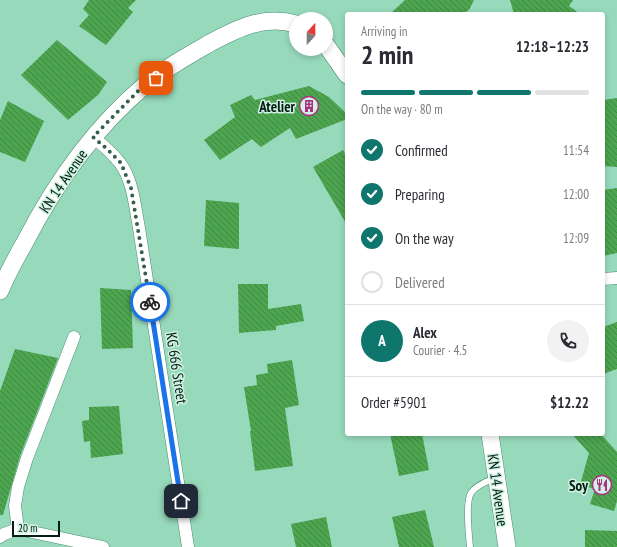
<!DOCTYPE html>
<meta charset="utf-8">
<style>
body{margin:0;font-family:"PT Sans Narrow",sans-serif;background:#f2f2f3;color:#2b2b33;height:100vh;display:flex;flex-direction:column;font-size:15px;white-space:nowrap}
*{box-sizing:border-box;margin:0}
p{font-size:13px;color:#7c7c81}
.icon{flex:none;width:22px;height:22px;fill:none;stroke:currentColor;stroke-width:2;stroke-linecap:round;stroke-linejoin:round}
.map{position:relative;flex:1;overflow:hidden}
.sheet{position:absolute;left:345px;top:12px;width:260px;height:424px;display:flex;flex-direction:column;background:#fff;border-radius:4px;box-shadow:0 2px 6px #0003}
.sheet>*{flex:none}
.needle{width:26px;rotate:21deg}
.buttons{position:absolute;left:289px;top:12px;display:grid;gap:8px}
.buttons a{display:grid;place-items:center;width:44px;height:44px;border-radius:50%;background:#fff;box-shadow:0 2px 6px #0003;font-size:20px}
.scale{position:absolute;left:12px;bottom:10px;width:48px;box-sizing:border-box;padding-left:4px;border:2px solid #031e13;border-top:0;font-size:11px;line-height:14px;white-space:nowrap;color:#031e13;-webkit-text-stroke:3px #d1f2e2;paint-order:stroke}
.pin{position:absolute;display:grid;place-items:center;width:34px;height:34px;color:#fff;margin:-17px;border-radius:8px;box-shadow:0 2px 6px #0006}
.courier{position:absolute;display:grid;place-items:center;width:40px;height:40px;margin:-20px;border:3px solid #1a73e8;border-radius:50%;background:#fff;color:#222;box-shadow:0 1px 5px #0007}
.summary em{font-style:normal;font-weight:700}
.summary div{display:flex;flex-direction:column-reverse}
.summary{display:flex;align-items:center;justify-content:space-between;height:68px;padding:0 16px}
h1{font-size:26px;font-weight:700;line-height:30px}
.bar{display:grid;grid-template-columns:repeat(4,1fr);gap:6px 4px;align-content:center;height:48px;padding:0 16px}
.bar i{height:5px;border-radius:3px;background:#e1e1e2}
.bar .on{background:#0f766e}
.bar p{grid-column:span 4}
.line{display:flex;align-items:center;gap:10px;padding:0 16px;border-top:1px solid #e1e1e2}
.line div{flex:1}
.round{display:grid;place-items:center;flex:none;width:42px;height:42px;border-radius:21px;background:#f2f2f3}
ol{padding:0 16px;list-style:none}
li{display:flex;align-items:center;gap:12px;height:44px}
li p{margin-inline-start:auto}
li .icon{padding:4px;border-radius:50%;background:#0f766e;color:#fff;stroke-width:4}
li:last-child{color:#7c7c81}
li i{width:22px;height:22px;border:2px solid #e1e1e2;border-radius:50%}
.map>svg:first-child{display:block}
.building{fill:url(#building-back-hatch)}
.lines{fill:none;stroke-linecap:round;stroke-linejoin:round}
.service-casing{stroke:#4b8c70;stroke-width:7}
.minor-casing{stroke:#4b8c70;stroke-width:13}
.secondary-casing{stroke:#4b8c70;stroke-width:18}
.service{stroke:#fff;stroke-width:6}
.minor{stroke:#fff;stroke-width:12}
.secondary{stroke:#fff;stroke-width:17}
.done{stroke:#375f4e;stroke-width:4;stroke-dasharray:0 7.2}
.route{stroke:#1a73e8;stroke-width:5}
.labels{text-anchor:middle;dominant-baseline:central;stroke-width:3;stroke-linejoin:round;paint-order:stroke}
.poi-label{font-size:15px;font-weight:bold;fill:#031e13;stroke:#d1f2e2;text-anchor:end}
.street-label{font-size:15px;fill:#031e13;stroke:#d1f2e2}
</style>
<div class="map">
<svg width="617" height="547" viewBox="0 0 617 547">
<defs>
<pattern id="building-back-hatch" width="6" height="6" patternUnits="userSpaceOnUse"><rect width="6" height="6" fill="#4da550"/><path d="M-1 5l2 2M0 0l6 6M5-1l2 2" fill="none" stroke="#3e8641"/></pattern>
</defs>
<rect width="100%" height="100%" fill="#97d9bb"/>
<!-- building -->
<path class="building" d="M89,0H136L128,8L133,12L106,45L79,26L89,15L83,9Z
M405,0H474L469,10L462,14H390Z
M510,0H573L569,6L580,14H514Z
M57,40L107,82L98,95L68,120L21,75Z
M309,86L329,97L347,114V119L296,139L290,128L261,147L252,139L220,160L204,140L235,117L230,105L251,95L255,100Z
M617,98V167L603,166V100Z
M8,101L44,121L25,162L0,152V120Z
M343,150L347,158V225L313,167Z
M617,188V253L603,256V190Z
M206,200L239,203V249L204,246Z
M238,284H268V309L301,304L304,321L276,326V330L239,333Z
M100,288L131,290L133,348L102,349Z
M617,322V369L603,374V327Z
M15,349L58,358L20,456L3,515H0V391Z
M292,360L299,405L285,408L293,466L255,471L250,431H251L244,387L257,385L256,375L268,373L267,364Z
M119,406L123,454L91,458L90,441L84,442L82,421L89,420V407Z
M390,434H422L429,470L399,476Z
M572,434H601L617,452V501L614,511L590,504L595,489L580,485L589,453Z
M425,510L434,547H399L392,517Z
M326,517L332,547H296L291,524Z
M585,530L617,531V547H585Z"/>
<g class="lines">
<!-- service casing -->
<g class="service-casing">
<path id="service" d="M470,547C469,536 465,502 471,493C476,485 488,481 495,478"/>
</g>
<!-- minor casing -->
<g class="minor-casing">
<path id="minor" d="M93,137C103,145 112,153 120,163C133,180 135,207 139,228L188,547
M603,279L617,278
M18,529L15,506L18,487L27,458L74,337
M0,537L4,534L18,529L103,547"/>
</g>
<!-- secondary casing -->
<g class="secondary-casing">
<path id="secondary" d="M326,45L347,75
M0,291C7,274 16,258 25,242C55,184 93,129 144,86C162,70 189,55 210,43C238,28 264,15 296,24
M490,434L507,547"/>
</g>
<!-- service -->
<use href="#service" class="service"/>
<!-- minor -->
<use href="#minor" class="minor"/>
<!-- secondary -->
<use href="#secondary" class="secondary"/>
</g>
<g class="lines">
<!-- done -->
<path class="done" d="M150,302L131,188L121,163L106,148L93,137L144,85L156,78"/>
<!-- route -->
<path class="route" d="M150,302L181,501"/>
</g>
<!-- icons -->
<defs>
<g id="building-ring" transform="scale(1)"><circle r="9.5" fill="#d1f2e2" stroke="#ab2f82" stroke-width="1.5"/><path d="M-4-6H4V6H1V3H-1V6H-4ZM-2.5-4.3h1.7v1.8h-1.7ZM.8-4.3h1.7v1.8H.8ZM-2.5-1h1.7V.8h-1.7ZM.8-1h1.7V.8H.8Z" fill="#ab2f82"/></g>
<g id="restaurant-ring" transform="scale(1)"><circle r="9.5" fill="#d1f2e2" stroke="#ab2f82" stroke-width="1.5"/><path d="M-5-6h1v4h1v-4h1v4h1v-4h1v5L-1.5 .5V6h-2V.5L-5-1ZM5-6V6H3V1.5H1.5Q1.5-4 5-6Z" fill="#ab2f82"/></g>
</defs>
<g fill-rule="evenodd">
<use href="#building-ring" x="309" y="106"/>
<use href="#restaurant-ring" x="602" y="485"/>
</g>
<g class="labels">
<!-- poi labels -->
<g class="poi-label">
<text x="295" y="106">Atelier</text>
<text x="588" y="485">Soy</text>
</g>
<!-- street labels -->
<g class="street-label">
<text transform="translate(63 181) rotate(-56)">KN 14 Avenue</text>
<text transform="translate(177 368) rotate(81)">KG 666 Street</text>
<text transform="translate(498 490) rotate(82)">KN 14 Avenue</text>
</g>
</g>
</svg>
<div class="buttons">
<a><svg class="needle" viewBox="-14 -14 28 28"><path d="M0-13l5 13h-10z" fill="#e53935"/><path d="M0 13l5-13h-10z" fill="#7c7c81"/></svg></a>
</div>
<div class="scale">20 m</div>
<div class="pin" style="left:156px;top:78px;background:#ea580c"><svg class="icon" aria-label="bag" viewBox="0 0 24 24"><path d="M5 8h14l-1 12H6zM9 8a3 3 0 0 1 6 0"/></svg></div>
<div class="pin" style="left:181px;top:501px;background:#1f2937"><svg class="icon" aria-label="home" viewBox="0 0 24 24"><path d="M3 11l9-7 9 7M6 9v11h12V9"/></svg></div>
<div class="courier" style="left:150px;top:302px"><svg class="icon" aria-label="bike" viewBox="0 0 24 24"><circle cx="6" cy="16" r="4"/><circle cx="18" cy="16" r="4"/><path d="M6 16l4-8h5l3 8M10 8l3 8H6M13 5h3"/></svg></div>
<section class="sheet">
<div class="summary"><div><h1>2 min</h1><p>Arriving in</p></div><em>12:18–12:23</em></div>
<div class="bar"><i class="on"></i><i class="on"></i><i class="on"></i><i></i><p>On the way · 80 m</p></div>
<ol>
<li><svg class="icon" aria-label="check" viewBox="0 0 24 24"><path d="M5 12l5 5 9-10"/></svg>Confirmed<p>11:54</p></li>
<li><svg class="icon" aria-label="check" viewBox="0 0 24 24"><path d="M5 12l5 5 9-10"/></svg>Preparing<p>12:00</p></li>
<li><svg class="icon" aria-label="check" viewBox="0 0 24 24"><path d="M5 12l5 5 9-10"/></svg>On the way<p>12:09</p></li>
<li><i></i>Delivered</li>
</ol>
<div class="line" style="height:72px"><b class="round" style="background:#0f766e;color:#fff">A</b><div><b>Alex</b><p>Courier · 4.5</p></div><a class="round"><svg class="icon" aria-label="phone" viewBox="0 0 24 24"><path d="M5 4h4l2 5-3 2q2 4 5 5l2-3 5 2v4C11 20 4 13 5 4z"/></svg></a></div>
<div class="line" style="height:52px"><div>Order #5901</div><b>$12.22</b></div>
</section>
</div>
